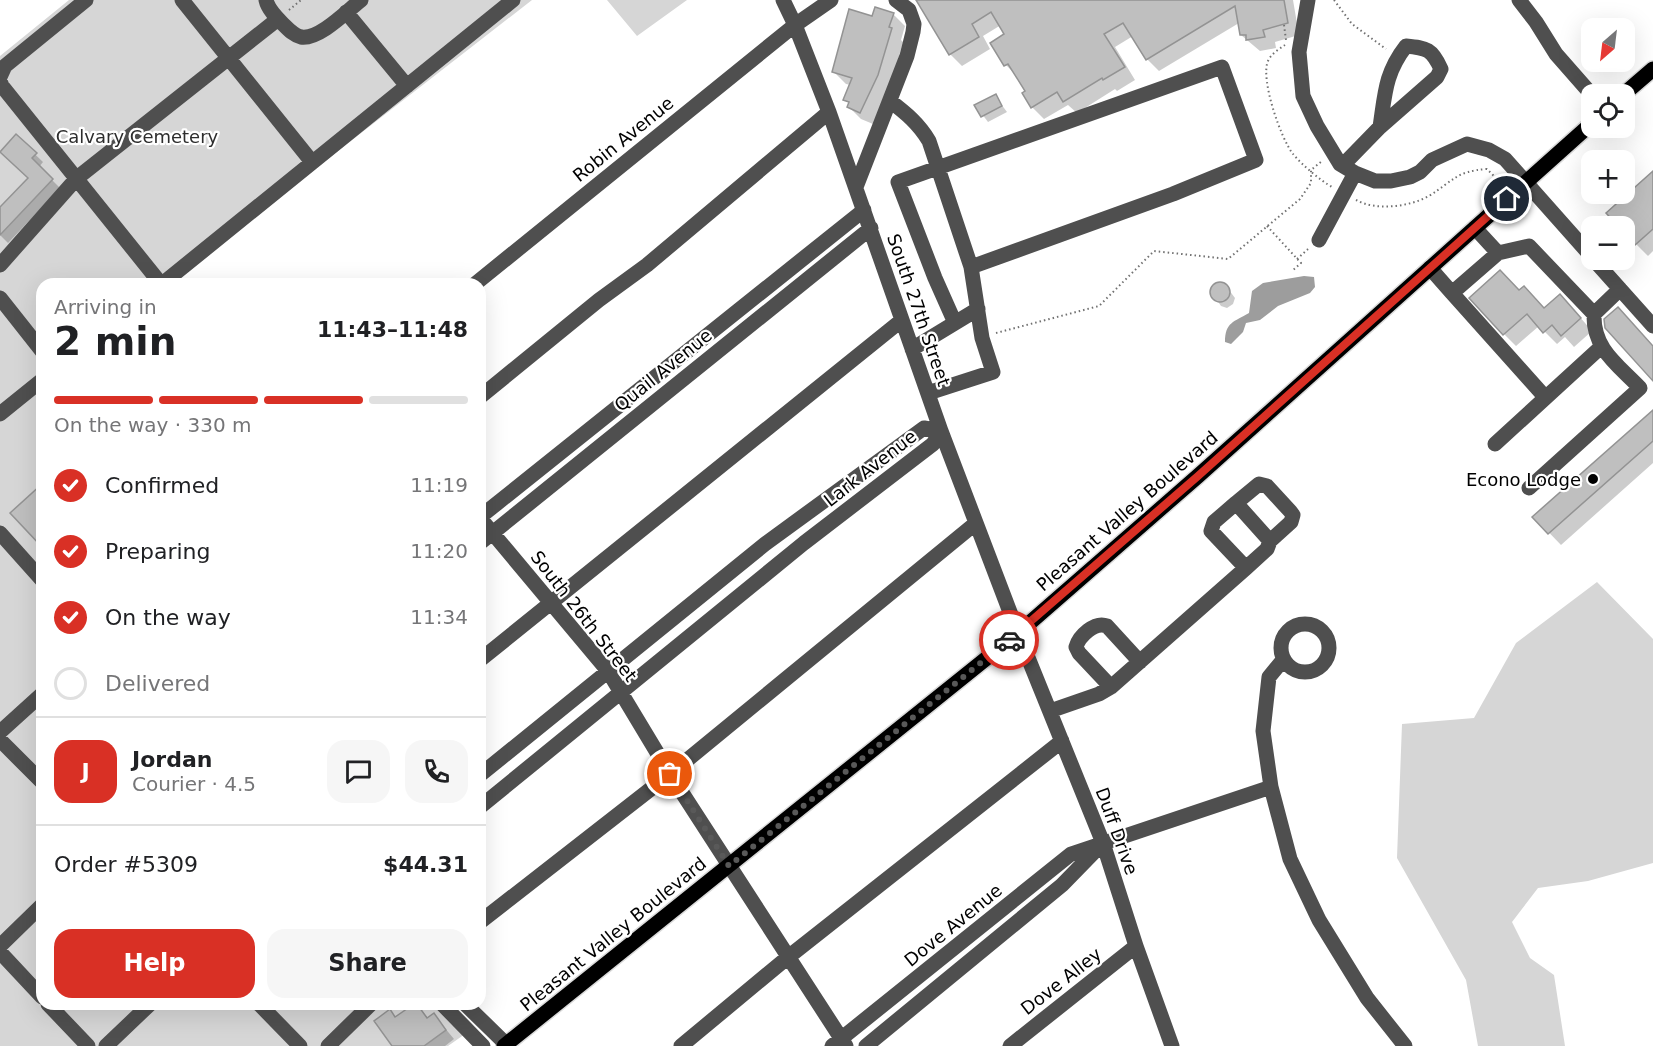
<!DOCTYPE html>
<meta charset="utf-8">
<style>
body{margin:0;font-family:"DejaVu Sans",sans-serif;background:#f6f6f6;color:#202124;height:100vh;display:flex;flex-direction:column;font-size:22px;white-space:nowrap}
*{box-sizing:border-box;margin:0}
p{font-size:20px;color:#757577}
.icon{flex:none;width:33px;height:33px;fill:none;stroke:currentColor;stroke-width:2;stroke-linecap:round;stroke-linejoin:round}
.map{position:relative;flex:1;overflow:hidden}
.sheet{position:absolute;left:36px;top:278px;width:450px;height:732px;display:flex;flex-direction:column;background:#fff;border-radius:18px;box-shadow:0 6px 24px #0002}
.sheet>*{flex:none}
.needle{width:39px;rotate:208deg}
.fabs{position:absolute;left:1581px;top:18px;display:grid;gap:12px}
.fabs a{display:grid;place-items:center;width:54px;height:54px;border-radius:12px;background:#fff;box-shadow:0 6px 24px #0002;font-size:30px}
.pin{position:absolute;display:grid;place-items:center;width:51px;height:51px;color:#fff;margin:-26px;border:3px solid #fff;border-radius:50%;box-shadow:0 2px 6px #0007}
.courier{position:absolute;display:grid;place-items:center;width:60px;height:60px;margin:-30px;border:4px solid #d93025;border-radius:50%;background:#fff;color:#222;box-shadow:0 2px 8px #0007}
.overview em{font-style:normal;font-weight:600}
.overview div{display:flex;flex-direction:column-reverse}
.overview{display:flex;align-items:center;justify-content:space-between;height:102px;padding:0 18px}
h1{font-size:39px;font-weight:600;line-height:45px}
.bar{display:grid;grid-template-columns:repeat(4,1fr);gap:9px 6px;align-content:center;height:72px;padding:0 18px}
.bar i{height:8px;border-radius:4px;background:#e0e0e0}
.bar .selected{background:#d93025}
.bar p{grid-column:span 4}
.line{display:flex;align-items:center;gap:15px;padding:0 18px;border-top:2px solid #e0e0e0}
.line div{flex:1}
.round{display:grid;place-items:center;flex:none;width:63px;height:63px;border-radius:18px;background:#f6f6f6}
ol{padding:0 18px;list-style:none}
li{display:flex;align-items:center;gap:18px;height:66px}
li p{margin-inline-start:auto}
li .icon{padding:6px;border-radius:50%;background:#d93025;color:#fff;stroke-width:4}
li:last-child{color:#757577}
li i{width:33px;height:33px;border:3px solid #e0e0e0;border-radius:50%}
.primary-button{display:flex;gap:12px;margin-top:auto;padding:12px 18px}
.primary-button a{flex:1;height:69px;border-radius:18px;background:#d93025;color:#fff;font-size:24px;font-weight:600;line-height:69px;text-align:center}
.primary-button a+a{background:#f6f6f6;color:#202124}
.map>svg:first-child{display:block}
.green{fill:#d6d6d6}
.water{fill:#9d9d9d}
.shadow{fill:#0003}
.building{fill:#bfbfbf;stroke:#939393;stroke-width:1.5}
.lines{fill:none;stroke-linecap:round;stroke-linejoin:round}
.major-casing{stroke:#dbdbdb;stroke-width:18}
.path{stroke:#717171;stroke-width:2;stroke-dasharray:1.5 3;stroke-linecap:butt}
.minor{stroke:#4f4f4f;stroke-width:15}
.major{stroke:#000;stroke-width:15}
.done{stroke:#595959;stroke-width:6;stroke-dasharray:0 10.8}
.route{stroke:#d93025;stroke-width:8}
.poi-dot{fill:#000;stroke:#fff;stroke-width:2}
.labels{text-anchor:middle;dominant-baseline:central;stroke-width:4.5;stroke-linejoin:round;paint-order:stroke}
.park-label{font-size:18px;fill:#2d2d2d;stroke:#fff}
.street-label{font-size:18px;fill:#000;stroke:#fff}
.poi-label{font-size:18px;fill:#000;stroke:#fff;text-anchor:end}
</style>
<div class="map">
<svg width="1653" height="1046" viewBox="0 0 1653 1046">
<rect width="100%" height="100%" fill="#fff"/>
<!-- green -->
<path class="green" d="M69,0H532L171,281L172,283L42,284V582L39,584L42,587V1004H436L465,1034L448,1046H0V56Z
M607,0H687L637,36Z
M1597,582L1653,639V863L1588,881L1538,888L1512,922L1530,958L1554,975L1565,1046H1478L1466,980L1397,858L1402,724L1474,718L1516,643Z"/>
<!-- water -->
<path class="water" d="M1304,276L1314,277L1315,287L1310,293L1278,306L1260,320L1246,323L1243,332L1231,344L1225,342C1225,322 1234,322 1249,313L1252,291L1263,283Z"/>
<!-- shadow -->
<path class="shadow" d="M915,0H1293L1299,35L1275,42L1276,48L1260,51L1241,35L1239,23L1159,71L1147,59L1133,36L1115,47L1135,80L1117,91L1115,89L1077,113L1068,105L1044,119L1032,107L1027,92L1018,77L1006,65L992,44L1006,35L1001,25L983,36L990,49L962,66L950,54L919,3Z
M893,14L905,26L901,40L903,42L890,88L873,124L861,119L849,107L850,104L845,99L851,85L846,84L834,72L873,18Z
M995,96L1007,112L988,122L976,106Z
M16,136L43,162L39,167L60,188L8,243L0,235V209L30,178Z
M1653,173V251L1648,256L1636,244L1624,226H1620L1608,213Z
M1220,284L1226,286L1235,298L1233,304L1227,308L1221,306L1212,293L1214,287Z
M1519,292L1544,310L1572,308L1592,331L1574,347L1565,337L1557,344L1539,326L1516,346L1504,334Z
M1653,412V463L1561,545L1534,517Z
M416,1004L429,1019L434,1015L454,1039L445,1046H394L390,1011L396,1018Z"/>
<!-- building -->
<path class="building" d="M916,0H1284L1288,23L1263,30L1265,37L1246,40V35H1240L1235,6L1146,60L1123,23L1104,34L1125,67L1103,80L1102,78L1063,102L1057,92L1031,108L1022,93L1025,91L1008,64L1004,66L990,43L1004,34L991,12L972,24L979,37L949,55Z
M875,7L894,13L889,27L892,28L878,75L860,113L847,107L849,102L843,100L852,78L832,72L849,9L872,16Z
M996,94L1002,106L981,117L974,105Z
M16,134L37,153L32,158L53,179L0,235V207L28,178L0,152Z
M1653,171V229L1635,245L1624,234V226H1618L1606,213Z
M1500,270L1519,290L1524,286L1544,308L1560,294L1581,318L1561,336L1552,325L1543,333L1527,314L1503,335L1469,298Z
M1210 292a10 10 0 1 1 20 0a10 10 0 1 1-20 0Z
M1618,307L1653,346V381L1605,328L1604,319Z
M1653,410V441L1548,534L1532,517Z
M42,484V547L10,513Z
M414,1004H417L427,1018L434,1013L446,1030L424,1046H392L374,1021L390,1009L395,1017Z"/>
<g class="lines">
<!-- major casing -->
<g class="major-casing">
<path id="major" d="M1624,94L1653,69
M504,1046L1018,633L1198,476L1592,123"/>
</g>
<!-- path -->
<path class="path" d="M1334,0L1352,24L1386,49
M289,10L301,0
M1284,25L1286,40
M1285,45C1279,49 1271,54 1268,61C1260,79 1281,139 1293,154C1301,164 1321,181 1332,187
M1356,200C1376,211 1409,207 1429,196C1453,181 1456,171 1487,169L1502,184
M1267,226L1301,263L1292,271
M1297,259L1308,249
M996,333L1099,306L1154,251L1228,259L1300,199L1311,183V170L1322,161"/>
<!-- minor -->
<path class="minor" d="M182,0L312,162
M266,0C268,9 276,17 282,23C288,29 293,35 301,37C319,40 347,11 361,0
M783,0L795,25L829,112L941,431L1018,633L1103,843L1136,946L1172,1046
M1308,0L1299,52L1303,96L1317,126L1340,164L1355,173L1375,181H1391L1410,177L1420,172L1432,160L1467,144L1489,150L1505,159L1592,257
M1519,0L1536,22L1556,54L1592,95
M346,12L407,86
M0,77L5,66L86,0
M0,81L2,86L161,284
M890,101C906,113 919,124 929,141L971,267L982,338L993,372L928,393
M1343,165L1380,127L1437,77L1441,69C1432,49 1427,48 1406,46C1385,73 1385,94 1380,127
M856,187L907,56L913,32L914,24L909,10L896,0
M1475,228L1498,253
M1319,240L1355,173
M1594,260L1653,326
M0,265L77,178L278,19
M1430,268L1452,293
M162,284L513,0
M475,284L795,25L831,0
M0,298L42,351
M955,323L935,278L898,182L1222,67L1256,160L1173,194L971,267
M912,349L978,309
M480,397L599,300L647,265L829,112
M1545,397L1452,293L1498,253L1529,246L1594,314
M0,414L42,380
M1495,444L1601,347
M1529,488L1640,388C1617,364 1593,349 1594,314L1620,289
M1236,503L1259,484L1267,486L1290,511L1293,515L1291,522L1270,541
M480,517L864,210
M480,518L608,671L670,774L846,1046
M0,533L42,580
M480,543L871,228
M1281 648a24 24 0 1 1 48 0a24 24 0 1 1-48 0Z
M480,660L902,320
M1283,660L1269,677L1263,731L1271,787L1290,859L1319,920L1367,998L1405,1046
M1111,687L1079,653L1076,647C1079,636 1095,621 1107,626L1140,662
M1050,711L1099,694L1111,687L1246,568L1267,549L1270,541L1236,503L1214,522L1211,531L1246,568
M0,732L42,694
M0,740L42,782
M480,775L765,544L924,428L941,431L933,444L804,543L480,807
M480,922L670,774L976,523
M0,946L42,905
M0,952L42,997
M48,1004L88,1046
M259,1004L300,1046
M442,1004L483,1046
M465,1004L506,1044
M106,1046L150,1004
M328,1046L371,1004
M681,1046L787,958L1062,741
M832,1046L1071,854L1271,787
M866,1046L1062,885L1101,845
M1010,1046L1136,946"/>
<!-- major -->
<use href="#major" class="major"/>
</g>
<g class="lines">
<!-- done -->
<path class="done" d="M670,774L729,866L1009,640"/>
<!-- route -->
<path class="route" d="M1009,640L1198,476L1507,199"/>
</g>
<!-- markers -->
<circle class="poi-dot" cx="1593" cy="479" r="6"/>
<g class="labels">
<!-- park labels -->
<g class="park-label">
<text x="137" y="136">Calvary Cemetery</text>
</g>
<!-- street labels -->
<g class="street-label">
<text transform="translate(623 139) rotate(-39)">Robin Avenue</text>
<text transform="translate(919 310) rotate(71)">South 27th Street</text>
<text transform="translate(663 370) rotate(-39)">Quail Avenue</text>
<text transform="translate(870 468) rotate(-38)">Lark Avenue</text>
<text transform="translate(1127 511) rotate(-41)">Pleasant Valley Boulevard</text>
<text transform="translate(584 616) rotate(52)">South 26th Street</text>
<text transform="translate(1117 831) rotate(70)">Duff Drive</text>
<text transform="translate(953 925) rotate(-39)">Dove Avenue</text>
<text transform="translate(613 934) rotate(-39)">Pleasant Valley Boulevard</text>
<text transform="translate(1061 981) rotate(-38)">Dove Alley</text>
</g>
<!-- poi labels -->
<g class="poi-label">
<text x="1581" y="479">Econo Lodge</text>
</g>
</g>
</svg>
<div class="fabs">
<a><svg class="needle" viewBox="-14 -14 28 28"><path d="M0-13l5 13h-10z" fill="#e53935"/><path d="M0 13l5-13h-10z" fill="#757577"/></svg></a>
<a><svg class="icon" aria-label="locate" viewBox="0 0 24 24"><circle cx="12" cy="12" r="6"/><path d="M12 2v4M12 18v4M2 12h4M18 12h4"/></svg></a>
<a>+</a>
<a>−</a>
</div>
<div class="pin" style="left:670px;top:774px;background:#ea580c"><svg class="icon" aria-label="bag" viewBox="0 0 24 24"><path d="M5 8h14l-1 12H6zM9 8a3 3 0 0 1 6 0"/></svg></div>
<div class="pin" style="left:1507px;top:199px;background:#1f2937"><svg class="icon" aria-label="home" viewBox="0 0 24 24"><path d="M3 11l9-7 9 7M6 9v11h12V9"/></svg></div>
<div class="courier" style="left:1009px;top:640px"><svg class="icon" aria-label="car" viewBox="0 0 24 24"><path d="M5 17H2v-5l4-1 3-4h7l3 4 3 1v5h-3M9 17h6M6 11h13"/><circle cx="7" cy="17" r="2"/><circle cx="17" cy="17" r="2"/></svg></div>
<section class="sheet">
<div class="overview"><div><h1>2 min</h1><p>Arriving in</p></div><em>11:43–11:48</em></div>
<div class="bar"><i class="selected"></i><i class="selected"></i><i class="selected"></i><i></i><p>On the way · 330 m</p></div>
<ol>
<li><svg class="icon" aria-label="check" viewBox="0 0 24 24"><path d="M5 12l5 5 9-10"/></svg>Confirmed<p>11:19</p></li>
<li><svg class="icon" aria-label="check" viewBox="0 0 24 24"><path d="M5 12l5 5 9-10"/></svg>Preparing<p>11:20</p></li>
<li><svg class="icon" aria-label="check" viewBox="0 0 24 24"><path d="M5 12l5 5 9-10"/></svg>On the way<p>11:34</p></li>
<li><i></i>Delivered</li>
</ol>
<div class="line" style="height:108px"><b class="round" style="background:#d93025;color:#fff">J</b><div><b>Jordan</b><p>Courier · 4.5</p></div><a class="round"><svg class="icon" aria-label="chat" viewBox="0 0 24 24"><path d="M4 5h16v11H9l-5 4z"/></svg></a><a class="round"><svg class="icon" aria-label="phone" viewBox="0 0 24 24"><path d="M5 4h4l2 5-3 2q2 4 5 5l2-3 5 2v4C11 20 4 13 5 4z"/></svg></a></div>
<div class="line" style="height:78px"><div>Order #5309</div><b>$44.31</b></div>
<div class="primary-button"><a>Help</a><a>Share</a></div>
</section>
</div>
